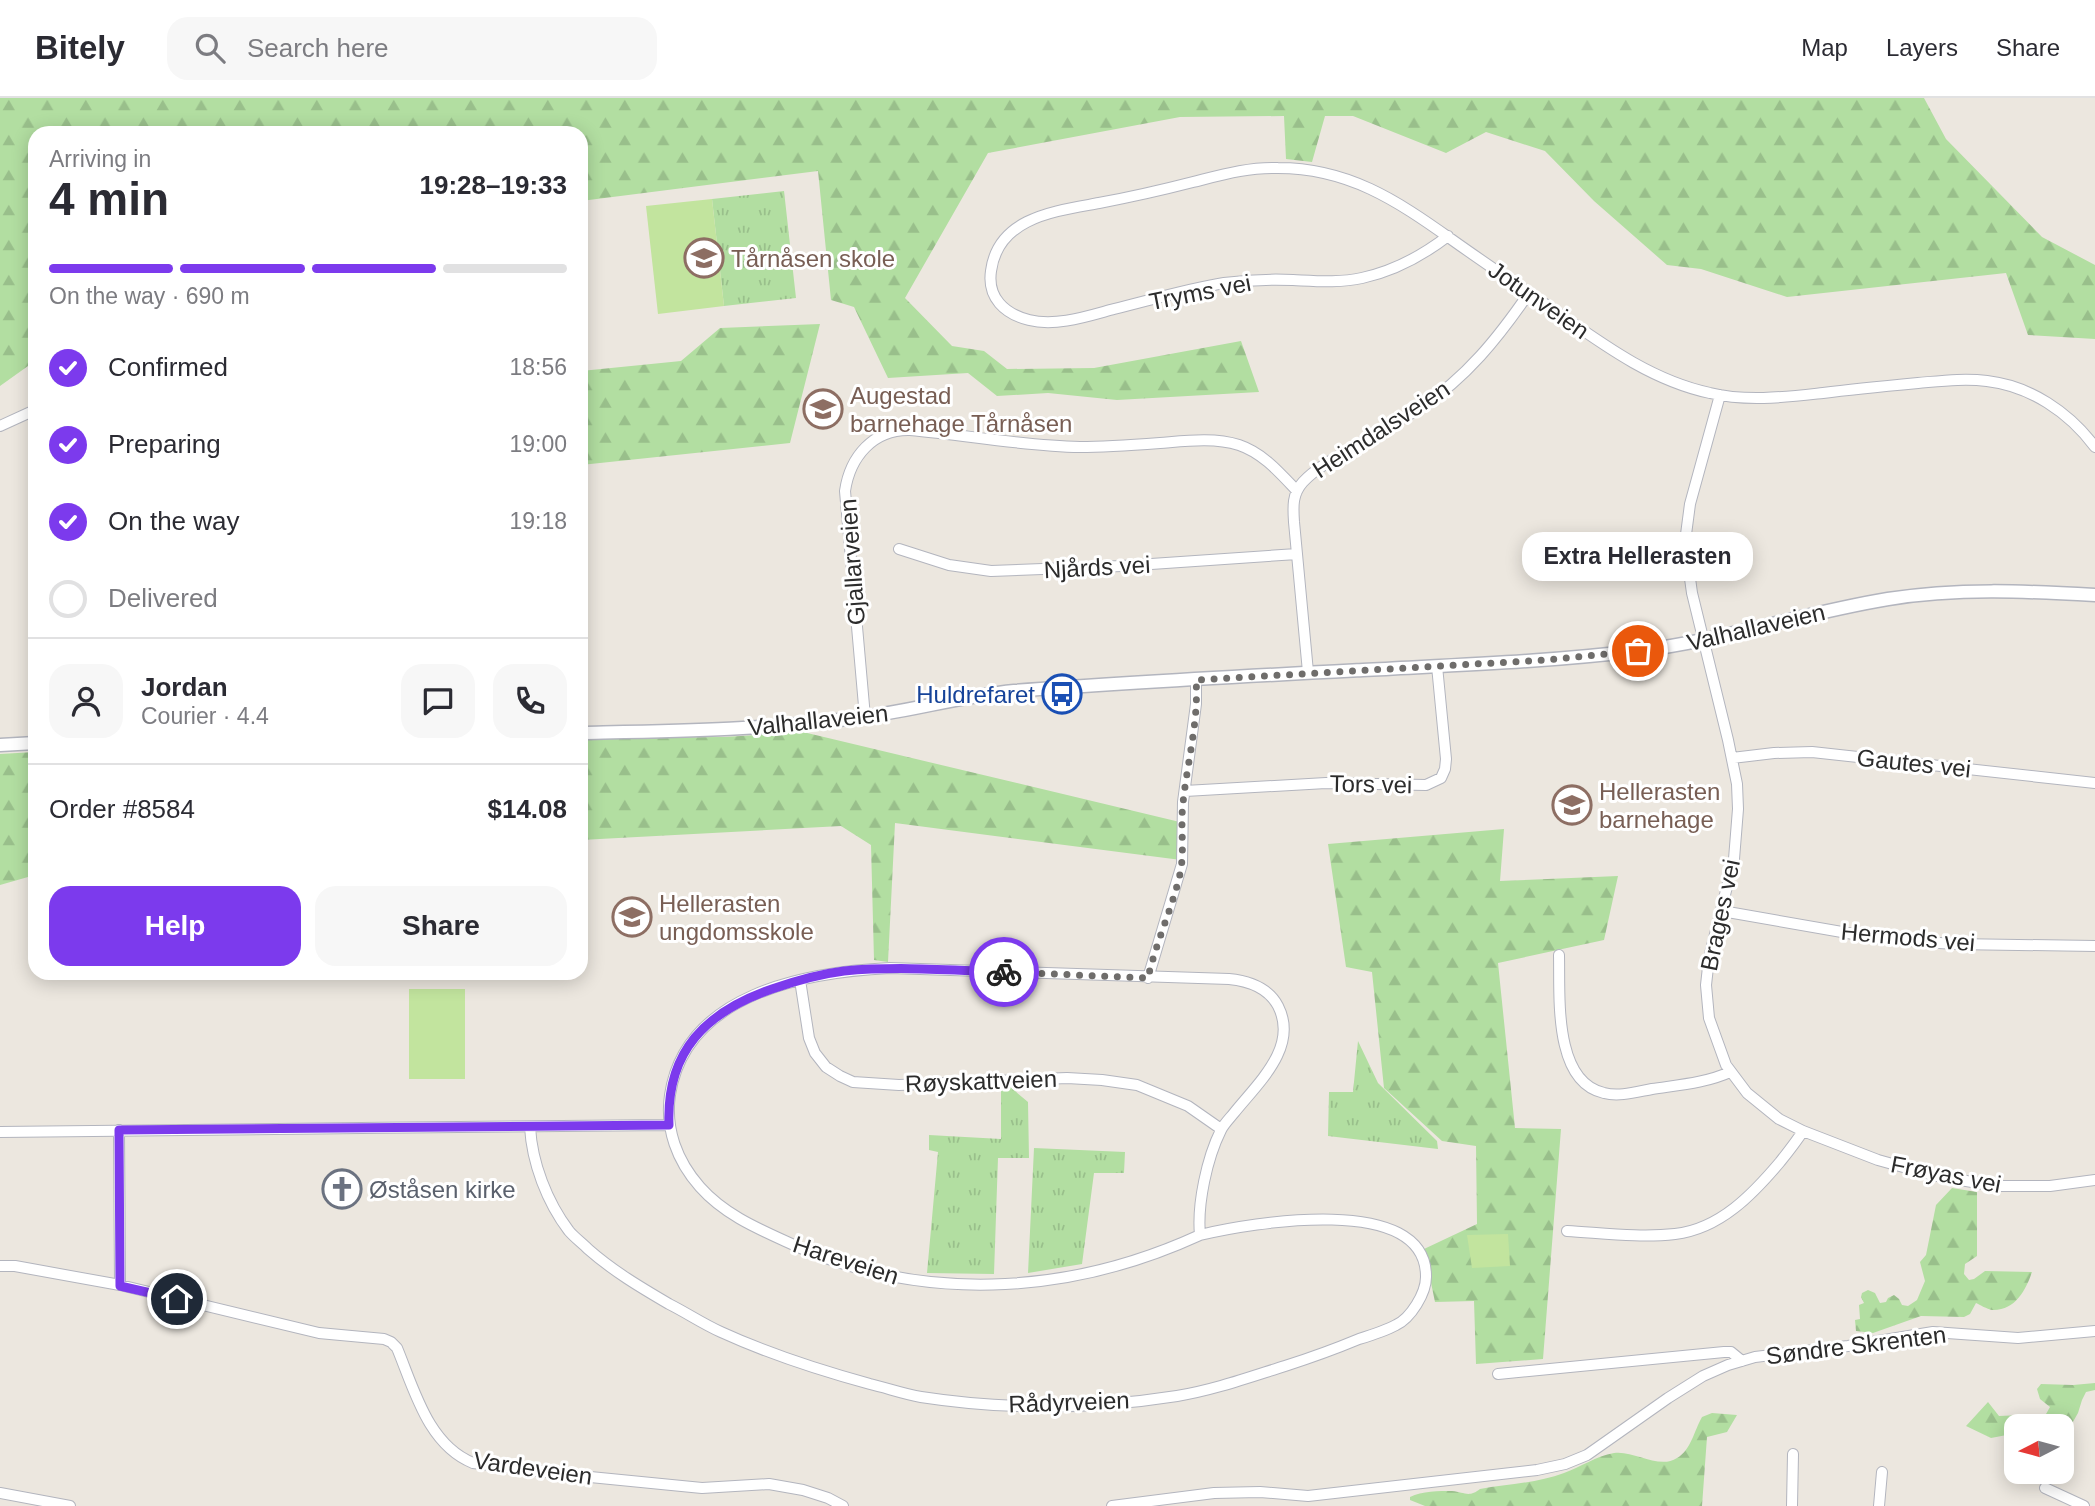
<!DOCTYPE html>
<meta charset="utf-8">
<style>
body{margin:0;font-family:Helvetica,sans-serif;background:#f7f7f7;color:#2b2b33;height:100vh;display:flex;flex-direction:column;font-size:26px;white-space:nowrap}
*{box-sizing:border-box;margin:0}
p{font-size:23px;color:#7c7c81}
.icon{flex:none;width:38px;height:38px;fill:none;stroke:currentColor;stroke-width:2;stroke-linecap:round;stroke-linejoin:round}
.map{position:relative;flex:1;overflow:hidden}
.drawer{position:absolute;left:28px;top:28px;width:560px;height:854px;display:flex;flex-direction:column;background:#fff;border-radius:21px;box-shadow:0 4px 18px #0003}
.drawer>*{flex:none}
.needle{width:46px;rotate:264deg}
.fabs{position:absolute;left:2004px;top:1316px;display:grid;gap:14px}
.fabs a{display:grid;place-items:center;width:70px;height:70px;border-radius:14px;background:#fff;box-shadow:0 4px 18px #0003;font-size:35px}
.pin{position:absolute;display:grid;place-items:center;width:60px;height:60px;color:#fff;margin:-30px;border:4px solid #fff;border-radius:50%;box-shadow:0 2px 7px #0007}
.courier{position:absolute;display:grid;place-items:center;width:70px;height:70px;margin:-35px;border:5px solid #7c3aed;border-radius:50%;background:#fff;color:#222;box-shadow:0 2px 9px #0007}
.bubble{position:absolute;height:49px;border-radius:21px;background:#fff;box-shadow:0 4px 18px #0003;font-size:23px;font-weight:700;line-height:49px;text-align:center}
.overview em{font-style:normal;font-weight:700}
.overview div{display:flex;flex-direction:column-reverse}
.overview{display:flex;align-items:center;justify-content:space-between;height:119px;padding:0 21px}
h1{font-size:46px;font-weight:700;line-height:52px}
.bar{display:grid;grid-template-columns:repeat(4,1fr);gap:10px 7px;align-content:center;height:84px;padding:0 21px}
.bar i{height:9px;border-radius:5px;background:#e1e1e2}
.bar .active{background:#7c3aed}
.bar p{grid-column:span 4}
.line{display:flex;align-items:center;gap:18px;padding:0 21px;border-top:2px solid #e1e1e2}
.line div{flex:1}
.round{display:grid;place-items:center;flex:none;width:74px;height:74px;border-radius:21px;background:#f7f7f7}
ol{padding:0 21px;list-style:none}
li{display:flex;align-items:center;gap:21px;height:77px}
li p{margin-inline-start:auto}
li .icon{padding:7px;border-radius:50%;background:#7c3aed;color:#fff;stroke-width:4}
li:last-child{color:#7c7c81}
li i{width:38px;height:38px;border:4px solid #e1e1e2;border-radius:50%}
.cta{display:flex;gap:14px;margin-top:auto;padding:14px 21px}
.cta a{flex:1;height:80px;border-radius:21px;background:#7c3aed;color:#fff;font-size:28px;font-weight:700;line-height:80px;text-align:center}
.cta a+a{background:#f7f7f7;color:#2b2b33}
header{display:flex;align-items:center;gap:42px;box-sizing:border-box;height:98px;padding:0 35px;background:#fff;border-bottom:2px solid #e1e1e2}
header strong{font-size:33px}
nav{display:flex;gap:38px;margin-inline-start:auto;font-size:24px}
.search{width:490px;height:63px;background:#f7f7f7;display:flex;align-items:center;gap:18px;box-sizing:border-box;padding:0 24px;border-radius:21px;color:#7c7c81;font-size:26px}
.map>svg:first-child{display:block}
.forest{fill:url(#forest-firs)}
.park{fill:url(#park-tufts)}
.pitch{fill:#c2e49e}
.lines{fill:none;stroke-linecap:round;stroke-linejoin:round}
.street-casing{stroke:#b3b5be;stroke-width:12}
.secondary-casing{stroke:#b3b5be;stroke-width:15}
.street{stroke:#fff;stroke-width:10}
.secondary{stroke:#fff;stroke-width:12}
.done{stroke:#6f6d6b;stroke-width:7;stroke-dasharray:0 12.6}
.route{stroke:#7c3aed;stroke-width:9}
.labels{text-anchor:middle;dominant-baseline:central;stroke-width:6;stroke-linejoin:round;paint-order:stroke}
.education-label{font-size:24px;fill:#785e54;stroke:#fff;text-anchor:start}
.street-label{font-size:24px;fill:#2c2c2c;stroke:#fff}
.transit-label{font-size:24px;fill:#164399;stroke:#fff;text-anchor:end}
.worship-label{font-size:24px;fill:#5b616d;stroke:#fff;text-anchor:start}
</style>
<header>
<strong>Bitely</strong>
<div class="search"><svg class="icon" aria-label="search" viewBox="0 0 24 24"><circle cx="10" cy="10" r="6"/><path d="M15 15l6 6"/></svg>Search here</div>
<nav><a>Map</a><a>Layers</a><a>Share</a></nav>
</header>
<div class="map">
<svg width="2095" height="1408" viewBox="0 0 2095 1408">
<defs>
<pattern id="forest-firs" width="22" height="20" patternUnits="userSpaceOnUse" patternTransform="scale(1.75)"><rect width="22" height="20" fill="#b2dea1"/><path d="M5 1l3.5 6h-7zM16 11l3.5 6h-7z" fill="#99bf8b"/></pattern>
<pattern id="park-tufts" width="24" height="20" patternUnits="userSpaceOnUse" patternTransform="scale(1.75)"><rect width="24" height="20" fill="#b2dea1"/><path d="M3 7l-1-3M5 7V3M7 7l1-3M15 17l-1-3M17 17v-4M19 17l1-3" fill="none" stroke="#99bf8b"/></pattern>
</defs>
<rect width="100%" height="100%" fill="#ece7df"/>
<!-- forest -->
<path class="forest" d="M0,0H1924L1946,41L2042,139L2095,167V241L2028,237L2006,175L1787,199L1701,171L1667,167L1594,103L1545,53L1486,34L1446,55L1353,18H1325L1312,64L1286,61L1284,18L1180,19L988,55L905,200L952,248L984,253L1007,271L1094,270L1241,243L1259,294L1117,302L1048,295L997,298L968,275L888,280L854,209L831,202L818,73L581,103V35H35V263L0,288Z
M820,226L790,345L581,367V273L681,263L720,230Z
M803,634L1184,725L1181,762L895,725L888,864L874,862L871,747L841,728L581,742V640L725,639Z
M35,654V777L0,787V656Z
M1504,731L1500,783L1618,778L1604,842L1498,865L1515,1030L1561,1031L1543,1261L1476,1266L1474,1203L1435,1204L1424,1151L1477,1126L1476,1048L1442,1043L1384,990L1372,874L1346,869L1328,746Z
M1952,1090L1977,1094V1158L1965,1166L1964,1176L1969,1182L1974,1181L1985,1173L2032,1174C2026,1192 2015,1213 1992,1212C1987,1211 1980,1207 1976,1205L1970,1216L1964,1219L1921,1218L1873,1235L1856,1233L1855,1222L1860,1221L1859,1207L1864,1205L1861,1199L1862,1195L1868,1192L1875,1195L1880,1205L1886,1204L1888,1200L1894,1197L1899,1201L1902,1207L1908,1208L1917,1202L1925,1183L1920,1164L1926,1157L1936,1107Z
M2095,1285V1292L2086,1294L2082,1302L2078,1315L2062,1343V1328H2016V1339L2012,1336L1991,1340L1966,1328L1988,1304L1999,1318L2046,1316L2050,1309L2040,1301L2037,1291L2041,1286L2073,1287Z
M1712,1315L1737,1317L1727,1334L1707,1339L1702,1408H1425L1410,1402V1399C1422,1393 1439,1393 1452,1393C1464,1394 1469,1400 1480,1391C1507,1386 1538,1385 1564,1375C1581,1369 1596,1358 1614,1355C1634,1352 1659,1372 1677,1360C1691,1352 1694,1333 1702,1319Z"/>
<!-- park -->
<path class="park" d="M784,93L796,200L724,208L712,101Z
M1358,943L1378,985L1437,1043L1438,1051L1328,1038L1329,994H1353Z
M1001,988H1009L1028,1004L1029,1060H998L994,1176L927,1175L938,1054L929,1052V1037L1001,1041Z
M1034,1050L1125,1054L1124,1075H1094L1082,1166L1028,1175Z"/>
<!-- pitch -->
<path class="pitch" d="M712,101L724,208L658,216L646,108Z
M409,891H465V981H409Z
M1508,1136L1510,1168L1472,1170L1467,1137Z"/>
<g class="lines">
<!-- street casing -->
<g class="street-casing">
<path id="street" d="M1448,138C1422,158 1394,173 1362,180C1340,185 1316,183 1293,182C1270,181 1247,182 1224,185C1187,191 1151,202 1114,211C1088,218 1056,229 1029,222C1005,216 987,200 991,173C998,119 1056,113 1099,105C1131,99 1162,92 1193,84C1221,77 1248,69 1278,70C1348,70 1396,102 1451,141C1486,166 1522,190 1558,215C1605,248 1653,283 1710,295C1747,304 1786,299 1823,295C1854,291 1886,288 1918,285C1941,283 1964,280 1987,283C2030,288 2069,314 2095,349
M1720,297L1690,406L1685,444L1692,495L1728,642L1737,686L1738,711L1734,761L1709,860L1706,887L1709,920L1726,967L1747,995L1779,1021L1803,1033L1878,1062L1932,1077L1995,1088H2050L2095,1082
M0,328L35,312
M899,451L949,467L991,473L1122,468L1297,456
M1308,574L1294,424C1293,409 1292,396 1303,384C1316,370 1335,360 1351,351C1374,337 1397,324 1420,310C1466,280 1498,240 1529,195
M865,619L845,393C850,359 873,331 910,332C967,337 1022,348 1080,349C1106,349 1133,347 1160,345C1185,343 1214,339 1239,347C1263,355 1280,375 1297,393
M1732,660L1774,655L1812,654L2095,685
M1185,693L1326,685L1426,687L1441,680L1445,671L1446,661L1437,568
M1722,813L1882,841L1954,846L2095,848
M1559,857C1560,897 1553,984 1604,995C1619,999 1636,994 1652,991C1678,987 1706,985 1730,974
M890,870L1229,881C1249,883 1268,889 1278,908C1299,949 1258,985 1234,1015C1230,1020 1224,1026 1221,1032C1207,1060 1197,1106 1200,1137C1067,1198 918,1206 785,1143C754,1129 723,1115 700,1089C677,1063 665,1031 670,997C685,896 805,874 890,870Z
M1148,880L1182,766L1183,704L1196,606V582
M800,882L809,940L815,955L826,969L840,978L853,984L899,987L1067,980L1102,982L1137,987L1188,1008L1221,1031
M530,1029C532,1065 547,1104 569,1133C574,1139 582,1145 588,1151C613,1173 640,1189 669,1206C687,1215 703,1226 721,1234C767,1255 822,1273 870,1286C887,1290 904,1296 921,1299C1005,1312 1094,1311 1177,1298C1214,1292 1250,1279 1285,1268C1310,1260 1335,1251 1359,1241C1372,1237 1385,1233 1396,1227C1411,1220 1426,1195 1426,1179C1427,1094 1250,1125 1200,1137
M119,1032L120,1187
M0,1034C223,1030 446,1030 669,1027
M1567,1133C1602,1135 1640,1140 1675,1136C1720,1131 1753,1096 1780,1064C1788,1054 1796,1044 1803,1033
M0,1168H15L120,1187L319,1235L384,1241L391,1244L397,1250C414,1291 428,1347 473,1365L570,1377L702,1390L769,1386L803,1392L828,1400L843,1408
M1498,1276L1724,1254H1731L1742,1263
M2045,1390L2084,1408
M0,1395L70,1408
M1112,1408L1214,1395L1260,1394L1308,1398L1537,1372L1565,1366L1587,1357L1668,1300L1703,1278L1728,1267L1755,1259L1848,1248L1933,1234L2018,1240L2095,1233
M1792,1408L1793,1356
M1879,1408L1882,1374"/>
</g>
<!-- secondary casing -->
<g class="secondary-casing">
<path id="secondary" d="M581,635C673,633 764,632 855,620C908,614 960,598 1014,593C1130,584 1247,578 1363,572C1454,567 1545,564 1636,553C1721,543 1803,515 1888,501C1957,490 2025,493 2095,497
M0,647L35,645"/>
</g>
<!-- street -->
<use href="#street" class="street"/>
<!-- secondary -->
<use href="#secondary" class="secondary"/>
</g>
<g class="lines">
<!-- done -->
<path class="done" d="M1004,874L1148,880C1156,844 1172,811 1180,776C1185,753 1180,729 1183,705C1187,665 1199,623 1196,582L1546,562L1638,553"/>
<!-- route -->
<path class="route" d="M177,1201L120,1188L119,1032L669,1027C666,953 706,914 772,891C795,883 820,876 844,873C897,868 951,872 1004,874"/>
</g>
<!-- icons -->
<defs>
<g id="school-ring" transform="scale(2.0125)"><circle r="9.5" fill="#fff" stroke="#8d6e63" stroke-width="1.5"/><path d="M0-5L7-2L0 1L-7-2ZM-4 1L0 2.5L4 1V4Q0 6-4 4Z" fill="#8d6e63"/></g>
<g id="bus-ring" transform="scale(2.0125)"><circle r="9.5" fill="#fff" stroke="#1a4fb4" stroke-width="1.5"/><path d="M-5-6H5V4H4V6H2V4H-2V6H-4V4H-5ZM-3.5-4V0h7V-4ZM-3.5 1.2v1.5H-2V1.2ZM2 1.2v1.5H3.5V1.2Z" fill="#1a4fb4"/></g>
<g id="church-ring" transform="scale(2.0125)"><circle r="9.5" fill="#fff" stroke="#6b7280" stroke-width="1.5"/><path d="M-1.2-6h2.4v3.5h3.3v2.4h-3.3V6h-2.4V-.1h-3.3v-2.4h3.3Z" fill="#6b7280"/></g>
</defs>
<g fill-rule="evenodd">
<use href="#school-ring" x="704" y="160"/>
<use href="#school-ring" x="823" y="311"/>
<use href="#bus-ring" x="1062" y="596"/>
<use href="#school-ring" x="1572" y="707"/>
<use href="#school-ring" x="632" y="819"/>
<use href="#church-ring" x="342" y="1091"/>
</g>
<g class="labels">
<!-- education labels -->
<g class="education-label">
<text x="731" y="160">Tårnåsen skole</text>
<text x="850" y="297">Augestad<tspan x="850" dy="28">barnehage Tårnåsen</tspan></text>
<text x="1599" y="693">Hellerasten<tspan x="1599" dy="28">barnehage</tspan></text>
<text x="659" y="805">Hellerasten<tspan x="659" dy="28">ungdomsskole</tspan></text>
</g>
<!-- street labels -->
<g class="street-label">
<text transform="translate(1200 194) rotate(-11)">Tryms vei</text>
<text transform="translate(1539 202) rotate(35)">Jotunveien</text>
<text transform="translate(1381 331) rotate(-33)">Heimdalsveien</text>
<text transform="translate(852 464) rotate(-94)">Gjallarveien</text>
<text transform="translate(1097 469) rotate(-3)">Njårds vei</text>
<text transform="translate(1756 529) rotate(-13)">Valhallaveien</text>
<text transform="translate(818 622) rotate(-6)">Valhallaveien</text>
<text transform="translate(1914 665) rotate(6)">Gautes vei</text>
<text transform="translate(1371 686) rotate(1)">Tors vei</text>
<text transform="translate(1720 817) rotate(-78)">Brages vei</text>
<text transform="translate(1908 839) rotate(5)">Hermods vei</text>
<text transform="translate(981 983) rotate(-2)">Røyskattveien</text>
<text transform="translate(1946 1076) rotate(11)">Frøyas vei</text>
<text transform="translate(846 1162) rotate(18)">Hareveien</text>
<text transform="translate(1856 1247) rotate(-7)">Søndre Skrenten</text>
<text transform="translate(1069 1304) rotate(-2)">Rådyrveien</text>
<text transform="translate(533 1370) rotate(8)">Vardeveien</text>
</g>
<!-- transit labels -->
<g class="transit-label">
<text x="1035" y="596">Huldrefaret</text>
</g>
<!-- worship labels -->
<g class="worship-label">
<text x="369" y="1091">Øståsen kirke</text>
</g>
</g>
</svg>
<div class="fabs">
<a><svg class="needle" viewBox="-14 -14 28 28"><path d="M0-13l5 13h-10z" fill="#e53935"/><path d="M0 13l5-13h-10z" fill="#7c7c81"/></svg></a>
</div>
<div class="pin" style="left:1638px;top:553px;background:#ea580c"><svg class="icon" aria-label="bag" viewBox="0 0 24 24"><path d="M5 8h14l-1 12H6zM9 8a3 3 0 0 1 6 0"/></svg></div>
<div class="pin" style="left:177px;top:1201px;background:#1f2937"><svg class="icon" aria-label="home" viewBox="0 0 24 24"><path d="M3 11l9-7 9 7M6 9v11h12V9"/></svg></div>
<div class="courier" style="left:1004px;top:874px"><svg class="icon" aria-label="bike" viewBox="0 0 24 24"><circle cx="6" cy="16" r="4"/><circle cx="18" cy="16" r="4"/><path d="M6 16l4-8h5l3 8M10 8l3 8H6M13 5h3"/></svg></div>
<div class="bubble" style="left:1522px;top:434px;width:231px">Extra Hellerasten</div>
<section class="drawer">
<div class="overview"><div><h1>4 min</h1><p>Arriving in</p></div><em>19:28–19:33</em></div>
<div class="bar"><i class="active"></i><i class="active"></i><i class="active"></i><i></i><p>On the way · 690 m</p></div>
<ol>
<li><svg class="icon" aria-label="check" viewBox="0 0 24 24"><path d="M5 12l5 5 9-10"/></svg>Confirmed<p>18:56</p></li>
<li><svg class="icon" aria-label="check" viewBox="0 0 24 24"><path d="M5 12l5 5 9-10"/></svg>Preparing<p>19:00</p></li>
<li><svg class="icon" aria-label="check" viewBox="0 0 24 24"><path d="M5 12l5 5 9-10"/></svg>On the way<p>19:18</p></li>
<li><i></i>Delivered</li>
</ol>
<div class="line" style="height:126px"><a class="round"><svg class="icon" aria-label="person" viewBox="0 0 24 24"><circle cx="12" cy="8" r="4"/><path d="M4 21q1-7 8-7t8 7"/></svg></a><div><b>Jordan</b><p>Courier · 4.4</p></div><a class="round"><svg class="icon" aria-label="chat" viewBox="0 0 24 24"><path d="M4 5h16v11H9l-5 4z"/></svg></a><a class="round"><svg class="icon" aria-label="phone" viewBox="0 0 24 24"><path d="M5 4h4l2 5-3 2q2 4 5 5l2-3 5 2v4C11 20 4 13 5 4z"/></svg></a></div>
<div class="line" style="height:91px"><div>Order #8584</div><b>$14.08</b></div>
<div class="cta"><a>Help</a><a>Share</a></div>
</section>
</div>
